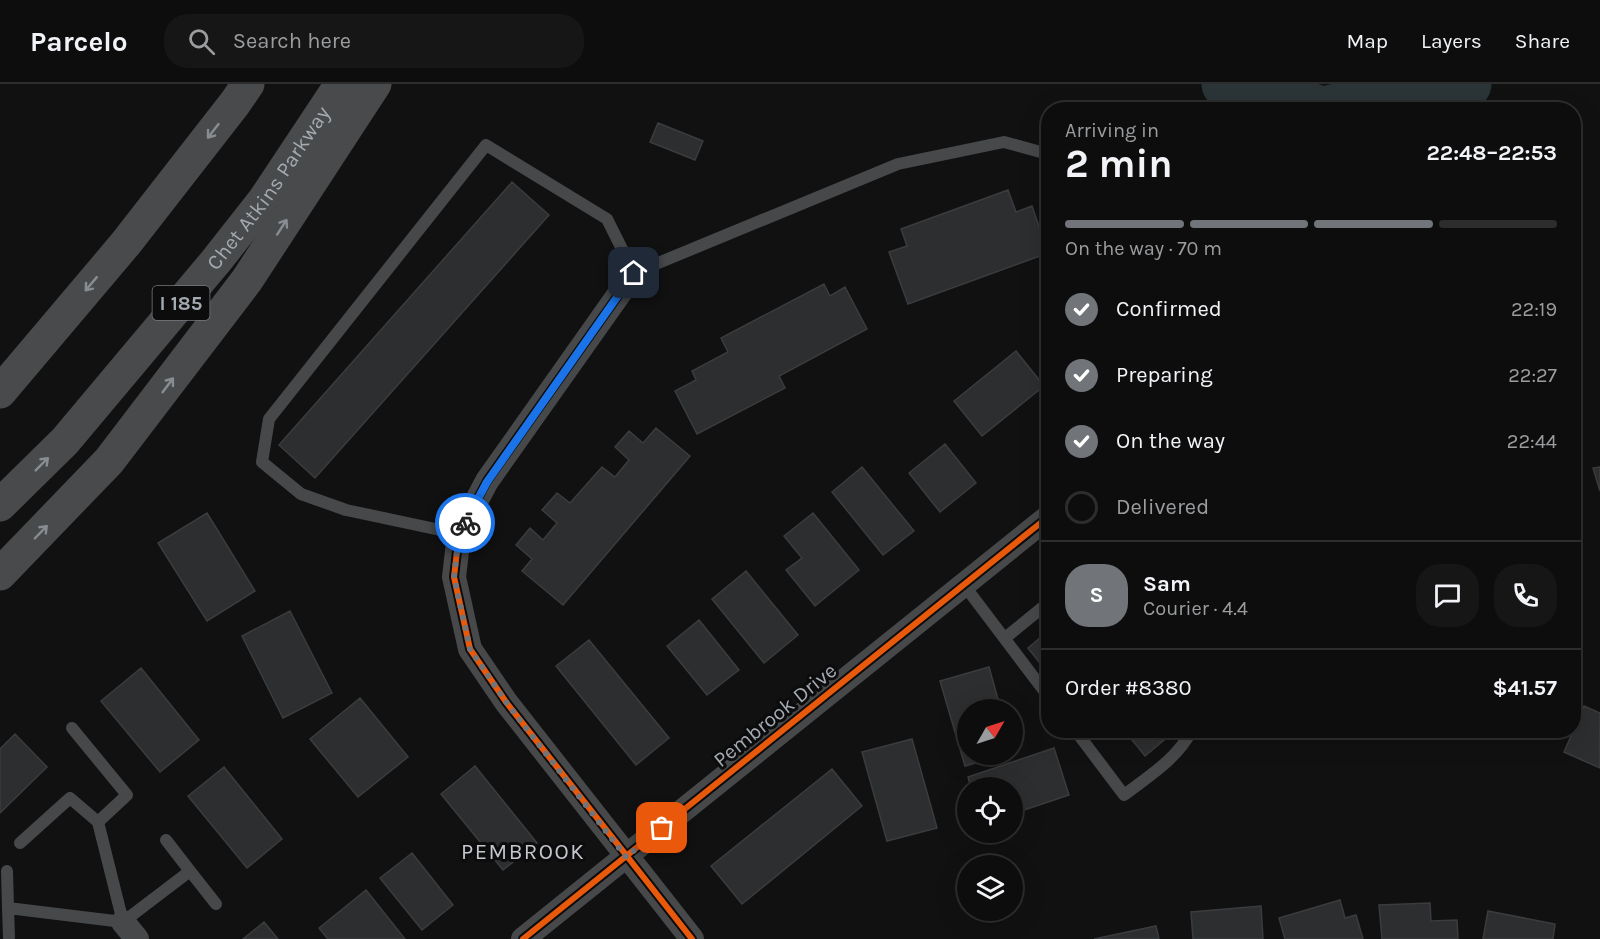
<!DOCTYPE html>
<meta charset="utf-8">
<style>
body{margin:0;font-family:Karla,sans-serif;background:#161617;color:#f1f3f6;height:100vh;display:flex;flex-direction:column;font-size:22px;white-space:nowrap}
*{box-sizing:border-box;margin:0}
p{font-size:20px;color:#9a9c9e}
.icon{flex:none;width:33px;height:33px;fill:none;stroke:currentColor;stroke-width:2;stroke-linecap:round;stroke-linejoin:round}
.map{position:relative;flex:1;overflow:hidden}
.details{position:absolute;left:1041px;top:18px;width:540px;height:636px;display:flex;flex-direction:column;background:#0d0d0e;border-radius:24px;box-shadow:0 6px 24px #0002,0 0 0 2px #2d2d2e}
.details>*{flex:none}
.needle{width:39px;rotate:51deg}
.buttons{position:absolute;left:957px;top:615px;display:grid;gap:12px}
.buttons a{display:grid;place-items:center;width:66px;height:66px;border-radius:50%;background:#0d0d0e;box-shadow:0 6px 24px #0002,0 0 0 2px #2d2d2e;font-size:30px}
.pin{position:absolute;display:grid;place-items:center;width:51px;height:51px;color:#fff;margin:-26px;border-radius:12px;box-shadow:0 3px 9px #0006}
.courier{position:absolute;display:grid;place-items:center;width:60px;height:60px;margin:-30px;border:4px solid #1a73e8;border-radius:50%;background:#fff;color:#222;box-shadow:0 2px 8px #0007}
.summary em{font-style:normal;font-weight:700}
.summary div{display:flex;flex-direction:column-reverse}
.summary{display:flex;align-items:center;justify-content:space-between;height:102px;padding:0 24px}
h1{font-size:39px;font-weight:700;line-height:45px}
.bar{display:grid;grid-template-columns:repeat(4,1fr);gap:9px 6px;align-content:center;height:72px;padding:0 24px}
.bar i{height:8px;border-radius:4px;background:#2d2d2e}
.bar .selected{background:#717479}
.bar p{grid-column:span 4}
.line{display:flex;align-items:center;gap:15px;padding:0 24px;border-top:2px solid #2d2d2e}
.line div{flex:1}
.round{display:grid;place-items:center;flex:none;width:63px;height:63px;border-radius:24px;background:#161617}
ol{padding:0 24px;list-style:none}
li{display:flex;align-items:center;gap:18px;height:66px}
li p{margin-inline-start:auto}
li .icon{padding:6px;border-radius:50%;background:#717479;color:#fff;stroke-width:4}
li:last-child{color:#9a9c9e}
li i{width:33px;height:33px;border:3px solid #2d2d2e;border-radius:50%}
header{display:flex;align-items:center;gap:36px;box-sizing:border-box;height:84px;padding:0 30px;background:#0d0d0e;border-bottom:2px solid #2d2d2e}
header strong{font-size:28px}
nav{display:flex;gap:33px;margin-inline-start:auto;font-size:21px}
.search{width:420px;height:54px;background:#161617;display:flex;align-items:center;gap:15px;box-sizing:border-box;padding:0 21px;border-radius:24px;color:#9a9c9e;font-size:22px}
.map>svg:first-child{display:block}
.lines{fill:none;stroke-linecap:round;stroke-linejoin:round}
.river{stroke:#2b3437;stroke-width:51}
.building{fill:#2d2e2f;stroke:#3a3c3e;stroke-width:1.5}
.lane{stroke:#46484a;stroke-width:12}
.street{stroke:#46484a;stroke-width:24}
.highway{stroke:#484a4b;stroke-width:33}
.cycleway-casing{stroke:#0c0c0d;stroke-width:10}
.cycleway{stroke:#e8590c;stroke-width:6}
.oneway{stroke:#888d92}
.done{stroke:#717479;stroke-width:6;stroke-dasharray:0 10.8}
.route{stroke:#1a73e8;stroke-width:8}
.labels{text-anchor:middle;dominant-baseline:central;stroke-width:6;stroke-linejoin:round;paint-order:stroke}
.shield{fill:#0c0c0d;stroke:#767b80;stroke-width:1.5}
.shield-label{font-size:20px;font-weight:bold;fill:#a4aab1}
.street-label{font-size:21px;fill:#a4aab1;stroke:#0c0c0d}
.neighbourhood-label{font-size:22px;letter-spacing:1.5px;fill:#c4c8ce;stroke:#0c0c0d}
</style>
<header>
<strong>Parcelo</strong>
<div class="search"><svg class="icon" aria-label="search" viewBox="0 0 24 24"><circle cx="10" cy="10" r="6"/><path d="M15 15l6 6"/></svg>Search here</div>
<nav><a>Map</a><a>Layers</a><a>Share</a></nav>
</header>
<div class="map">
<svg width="1600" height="855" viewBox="0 0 1600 855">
<rect width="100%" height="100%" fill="#111112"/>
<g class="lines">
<!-- river -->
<path class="river" d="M1227,0L1316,26
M1332,26L1466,0"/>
</g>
<!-- building -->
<path class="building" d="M658,39L703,57L695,76L650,58Z
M512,98L549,131L315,394L279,361Z
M1008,106L1016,128L1032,122L1048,169L908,220L889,168L907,162L901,145Z
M824,200L830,212L845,203L867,245L779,292L785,304L697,350L675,307L696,296L692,287L728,268L721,254Z
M1016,267L1044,302L982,352L954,317Z
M656,344L690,372L563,521L522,487L532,475L516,461L530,444L543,456L557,439L542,426L557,409L570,419L602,383L615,393L629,376L615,363L629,347L643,359Z
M945,360L976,399L940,428L909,389Z
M862,383L914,447L883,471L832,408Z
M1600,383V407L1593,384Z
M207,429L255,507L207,537L158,459Z
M813,429L859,486L815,522L786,486L802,474L784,452Z
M746,487L798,551L764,579L712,515Z
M290,527L332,609L283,634L242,552Z
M699,536L739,586L707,611L667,562Z
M1048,547V589L1028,564Z
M589,556L669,654L636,681L556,582Z
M989,583L1001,626H968V670H1006L965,682L940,597Z
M141,584L199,656L160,688L101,617Z
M360,614L408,673L358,713L310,655Z
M1584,622L1600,629V684L1564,668Z
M1124,646H1176L1145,672Z
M15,650L47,683L0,729V665Z
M912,655L937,744L887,757L862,668Z
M1054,664L1069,711L1012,730V704H971L968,693Z
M475,682L537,759L503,786L441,710Z
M224,683L282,755L247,784L188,712Z
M832,685L862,722L742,820L711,782Z
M412,769L453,821L422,846L380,794Z
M366,806L405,855H328L319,844Z
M1340,816L1345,834L1356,831L1363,855H1285L1279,834Z
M1430,819L1431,837L1457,836L1458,855H1382L1379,821Z
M1261,822L1263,855H1193L1191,828Z
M1488,827L1555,840L1553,855H1483Z
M264,838L278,855H243Z
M1156,842L1159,855H1094Z"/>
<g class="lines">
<!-- lane -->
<path class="lane" d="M459,450L346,426L301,410L262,378L269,335L486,61L607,135L634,189L898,80L1004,58L1048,70
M964,501L1048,612
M1005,554L1048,519
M72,644L127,711L98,738
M1075,646L1124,711C1149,692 1177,675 1192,646
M166,756L190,787
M20,759L70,714L98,738L123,838V843
M7,787L8,824L123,838L190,787L216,820
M8,824L9,853"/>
<!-- street -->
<path class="street" d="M634,189L487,397L459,450L454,493L470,565L506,618L692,855
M123,838L137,855
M523,855L1048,433"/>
<!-- highway -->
<g class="highway">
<path d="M0,308L126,159L235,19L248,0"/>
<path id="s1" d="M0,421L65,357L216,177L264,116L341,0"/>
<path d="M0,490L109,377L247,196L375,0"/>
</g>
<!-- cycleway casing -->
<g class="cycleway-casing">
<path id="cycleway" d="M634,189L487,397L459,450L454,493L470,565L506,618L692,855
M523,855L1048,433"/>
</g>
<!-- cycleway -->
<use href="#cycleway" class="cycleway"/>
</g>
<!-- one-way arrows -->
<defs><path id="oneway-shaft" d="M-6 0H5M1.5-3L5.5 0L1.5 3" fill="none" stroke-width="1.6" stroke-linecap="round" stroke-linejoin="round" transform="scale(1.5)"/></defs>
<g class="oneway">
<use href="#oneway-shaft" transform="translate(213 47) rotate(128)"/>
<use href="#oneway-shaft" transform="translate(282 143) rotate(-57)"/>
<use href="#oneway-shaft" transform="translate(91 200) rotate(130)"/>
<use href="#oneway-shaft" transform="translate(168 301) rotate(-53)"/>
<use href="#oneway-shaft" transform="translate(42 380) rotate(-45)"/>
<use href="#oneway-shaft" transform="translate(41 448) rotate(-46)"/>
</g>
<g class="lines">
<!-- done -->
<path class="done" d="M465,439L459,450L454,493L470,565L506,618L626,773L662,744"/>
<!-- route -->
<path class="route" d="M465,439L487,398L634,189"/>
</g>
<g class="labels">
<!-- shield labels -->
<rect class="shield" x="152.5" y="202" width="57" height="34" rx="4.5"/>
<g class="shield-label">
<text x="181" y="219">I 185</text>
</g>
<!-- street labels -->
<g class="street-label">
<text stroke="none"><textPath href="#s1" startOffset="416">Chet Atkins Parkway</textPath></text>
<text transform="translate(775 631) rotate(-39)">Pembrook Drive</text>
</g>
<!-- neighbourhood labels -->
<g class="neighbourhood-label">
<text x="523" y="768">PEMBROOK</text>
</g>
</g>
</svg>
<div class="buttons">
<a><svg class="needle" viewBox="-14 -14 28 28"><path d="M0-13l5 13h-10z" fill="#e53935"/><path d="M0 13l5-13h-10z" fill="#9a9c9e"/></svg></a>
<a><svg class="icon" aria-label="locate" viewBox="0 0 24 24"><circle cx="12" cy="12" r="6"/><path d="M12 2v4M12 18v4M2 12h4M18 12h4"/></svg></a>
<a><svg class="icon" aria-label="layers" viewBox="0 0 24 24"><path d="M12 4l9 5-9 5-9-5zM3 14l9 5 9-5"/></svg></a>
</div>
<div class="pin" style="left:662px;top:744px;background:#ea580c"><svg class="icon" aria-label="bag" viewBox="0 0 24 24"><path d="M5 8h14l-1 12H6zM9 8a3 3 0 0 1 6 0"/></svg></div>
<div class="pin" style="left:634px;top:189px;background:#1f2937"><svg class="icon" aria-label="home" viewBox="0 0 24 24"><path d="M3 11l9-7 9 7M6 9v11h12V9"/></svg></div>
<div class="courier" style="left:465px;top:439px"><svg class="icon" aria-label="bike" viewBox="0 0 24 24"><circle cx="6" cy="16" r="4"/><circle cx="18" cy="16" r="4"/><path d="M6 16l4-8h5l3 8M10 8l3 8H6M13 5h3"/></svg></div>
<section class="details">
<div class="summary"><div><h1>2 min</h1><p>Arriving in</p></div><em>22:48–22:53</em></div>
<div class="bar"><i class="selected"></i><i class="selected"></i><i class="selected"></i><i></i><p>On the way · 70 m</p></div>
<ol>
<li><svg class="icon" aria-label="check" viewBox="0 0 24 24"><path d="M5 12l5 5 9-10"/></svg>Confirmed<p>22:19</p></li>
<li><svg class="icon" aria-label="check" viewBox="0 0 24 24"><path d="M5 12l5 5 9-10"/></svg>Preparing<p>22:27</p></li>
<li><svg class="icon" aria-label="check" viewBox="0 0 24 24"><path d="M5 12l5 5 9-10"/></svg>On the way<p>22:44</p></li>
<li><i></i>Delivered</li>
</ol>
<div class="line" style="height:108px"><b class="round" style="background:#717479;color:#fff">S</b><div><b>Sam</b><p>Courier · 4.4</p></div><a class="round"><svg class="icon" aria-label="chat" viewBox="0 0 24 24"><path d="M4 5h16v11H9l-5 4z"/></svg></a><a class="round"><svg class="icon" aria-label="phone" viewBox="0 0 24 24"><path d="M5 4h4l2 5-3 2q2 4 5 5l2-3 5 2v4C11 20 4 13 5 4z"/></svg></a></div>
<div class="line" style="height:78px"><div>Order #8380</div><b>$41.57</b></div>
</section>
</div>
